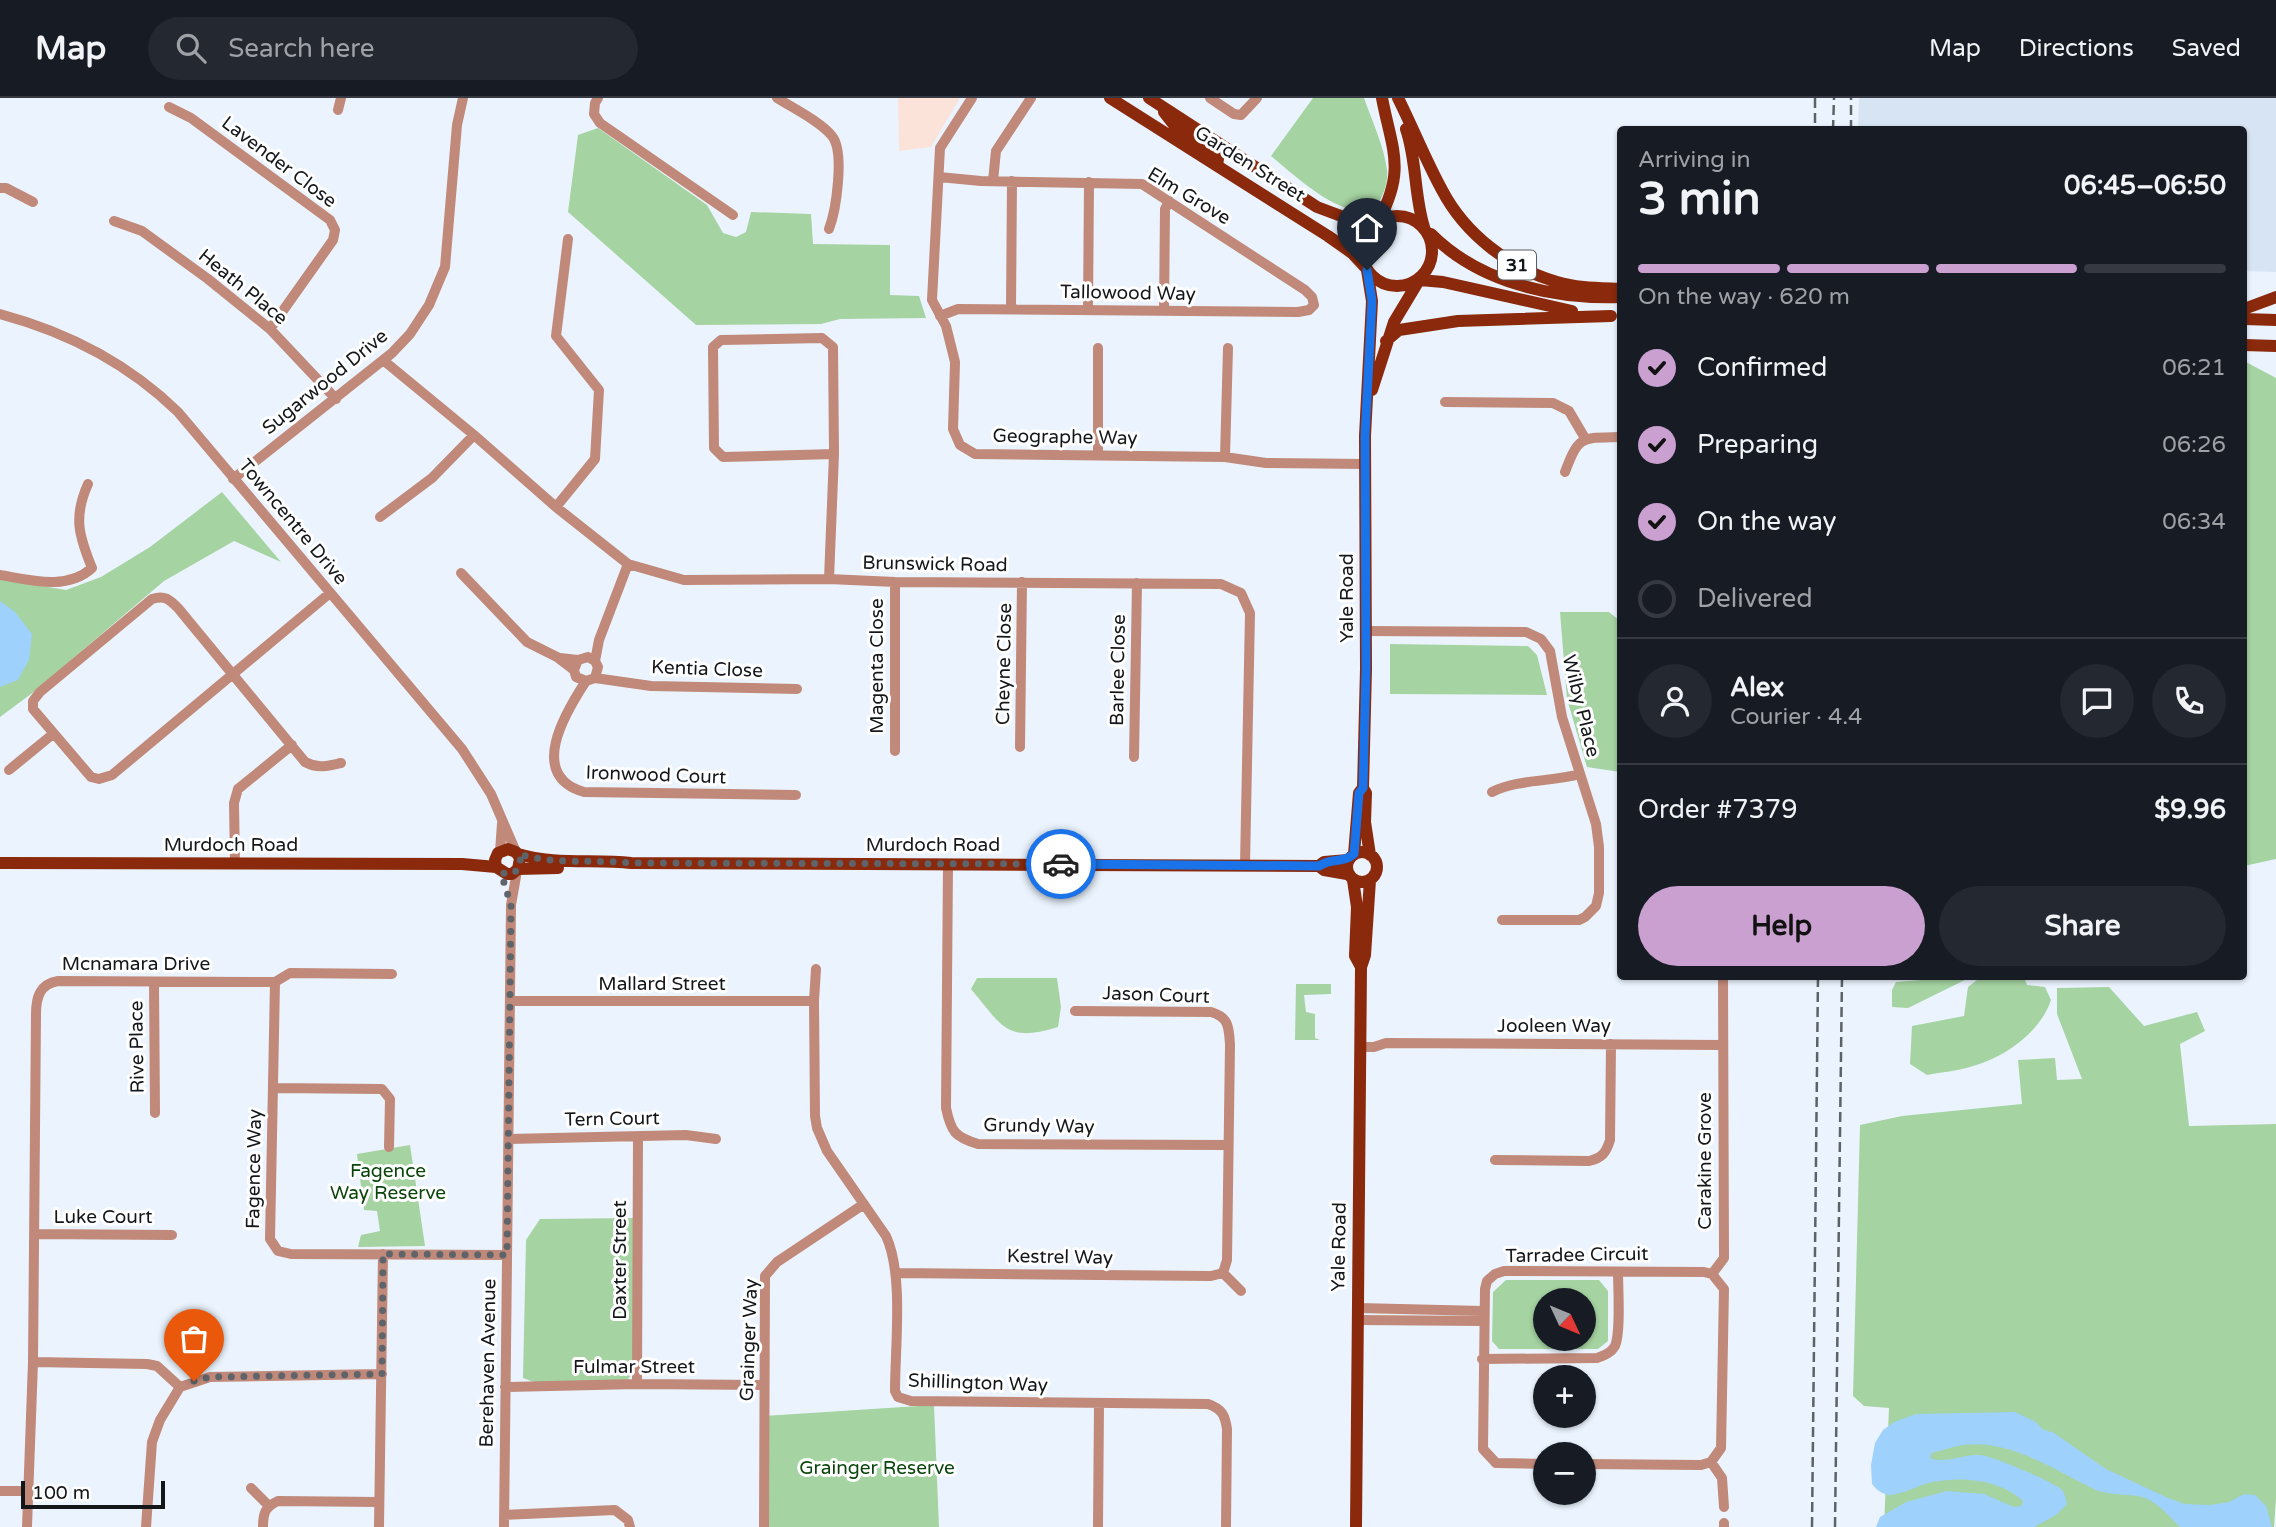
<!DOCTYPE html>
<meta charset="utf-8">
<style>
body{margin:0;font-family:"Varela Round",sans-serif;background:#242831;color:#f1f3f6;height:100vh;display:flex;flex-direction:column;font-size:26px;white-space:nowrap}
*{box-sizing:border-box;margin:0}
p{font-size:23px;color:#9ea1a6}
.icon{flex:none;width:38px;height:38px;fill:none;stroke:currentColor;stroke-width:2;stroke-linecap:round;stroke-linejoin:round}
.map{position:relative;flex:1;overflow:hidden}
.sheet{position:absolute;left:1617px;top:28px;width:630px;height:854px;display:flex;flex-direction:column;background:#171b24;border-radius:7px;box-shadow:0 2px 5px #0004}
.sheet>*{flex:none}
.needle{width:46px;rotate:134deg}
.controls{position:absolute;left:1533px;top:1190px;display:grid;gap:14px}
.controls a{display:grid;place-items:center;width:63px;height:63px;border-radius:50%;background:#171b24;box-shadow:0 2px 5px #0004;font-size:35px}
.scale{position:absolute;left:21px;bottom:18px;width:144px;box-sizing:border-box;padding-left:7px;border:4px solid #14171a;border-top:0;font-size:19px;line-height:24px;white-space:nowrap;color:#14171a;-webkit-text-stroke:5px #fff;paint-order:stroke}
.pin{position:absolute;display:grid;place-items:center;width:60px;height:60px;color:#fff;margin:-72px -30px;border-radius:50% 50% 50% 0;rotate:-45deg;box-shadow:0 0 7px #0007}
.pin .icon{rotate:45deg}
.courier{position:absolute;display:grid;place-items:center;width:70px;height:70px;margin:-35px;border:5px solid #1a73e8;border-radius:50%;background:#fff;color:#222;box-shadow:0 2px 9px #0007}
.head em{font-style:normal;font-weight:700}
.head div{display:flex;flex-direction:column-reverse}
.head{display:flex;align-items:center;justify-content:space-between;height:119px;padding:0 21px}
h1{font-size:46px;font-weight:700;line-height:52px}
.bar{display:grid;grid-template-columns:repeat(4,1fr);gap:10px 7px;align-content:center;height:84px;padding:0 21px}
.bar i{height:9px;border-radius:5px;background:#363941}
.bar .on{background:#caa0d1}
.bar p{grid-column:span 4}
.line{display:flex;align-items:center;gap:18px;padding:0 21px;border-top:2px solid #363941}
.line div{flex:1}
.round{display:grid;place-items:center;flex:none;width:74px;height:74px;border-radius:37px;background:#242831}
ol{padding:0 21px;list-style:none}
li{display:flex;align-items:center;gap:21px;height:77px}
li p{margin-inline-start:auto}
li .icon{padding:7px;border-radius:50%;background:#caa0d1;color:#111;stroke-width:4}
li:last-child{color:#9ea1a6}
li i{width:38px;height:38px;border:4px solid #363941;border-radius:50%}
.cta{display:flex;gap:14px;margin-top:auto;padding:14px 21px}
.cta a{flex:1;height:80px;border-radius:42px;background:#caa0d1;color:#111;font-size:28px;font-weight:700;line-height:80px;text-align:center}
.cta a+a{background:#242831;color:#f1f3f6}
header{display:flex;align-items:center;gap:42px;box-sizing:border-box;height:98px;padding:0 35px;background:#171b24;border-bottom:2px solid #363941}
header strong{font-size:33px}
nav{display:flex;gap:38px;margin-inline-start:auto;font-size:24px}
.search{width:490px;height:63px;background:#242831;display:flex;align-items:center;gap:18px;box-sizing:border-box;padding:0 24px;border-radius:38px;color:#9ea1a6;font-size:26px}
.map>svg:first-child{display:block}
.commercial{fill:#fbe3d9}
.built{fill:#d7e4f3}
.green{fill:#a5d3a1;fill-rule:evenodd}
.water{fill:#9ed1fb}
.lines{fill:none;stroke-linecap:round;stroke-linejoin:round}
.minor{stroke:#c08979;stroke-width:10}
.major{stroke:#8a290c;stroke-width:12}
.rail{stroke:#5d6267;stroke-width:2.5;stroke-dasharray:10 5;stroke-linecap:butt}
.done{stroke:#5f646a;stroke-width:7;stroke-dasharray:0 12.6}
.route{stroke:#1a73e8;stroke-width:9}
.labels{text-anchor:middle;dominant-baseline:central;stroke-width:6;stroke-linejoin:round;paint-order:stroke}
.shield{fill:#fff;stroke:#5a5d5f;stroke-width:2}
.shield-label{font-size:18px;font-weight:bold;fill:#14171a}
.street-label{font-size:19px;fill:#14171a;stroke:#fff}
.park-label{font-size:19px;fill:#0a450b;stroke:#fff}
</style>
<header>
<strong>Map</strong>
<div class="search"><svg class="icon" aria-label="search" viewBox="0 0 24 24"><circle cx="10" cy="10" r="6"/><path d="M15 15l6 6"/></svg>Search here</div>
<nav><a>Map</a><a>Directions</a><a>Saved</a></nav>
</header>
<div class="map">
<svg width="2276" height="1429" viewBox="0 0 2276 1429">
<rect width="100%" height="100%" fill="#ebf4fe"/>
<!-- commercial -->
<path class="commercial" d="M898,0H960L931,49L899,53Z"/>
<!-- built -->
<path class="built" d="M1859,0H2276V174L2244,173V32L1858,31Z"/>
<!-- green -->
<path class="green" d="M1313,0H1364C1372,23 1384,48 1387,72C1388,82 1385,94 1379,103C1355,136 1291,74 1271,58Z
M598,30L707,107L723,135L736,139L746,134L751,114L811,116L813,146L890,147V197L919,198L926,220L840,221L821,226L696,227L568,114L578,37Z
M2244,263L2276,280V761L2244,768Z
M222,394L281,464L234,443L164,483L31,596L0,619V481L66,492L101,479L150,449Z
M1560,514H1609L1620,523V674L1587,669L1567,601Z
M1390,546L1528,548L1537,557L1547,597L1390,596Z
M1982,878L2024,879L2027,887L2045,889L2051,902C2040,935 2004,960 1970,969C1957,973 1942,974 1927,977L1910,966L1912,928L1964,918L1968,889Z
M1958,879H1971L1908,910L1892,909V892L1896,884Z
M977,880H1057L1061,909L1058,929C1006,945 1003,929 971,891Z
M1296,886H1331V896L1304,897L1306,914L1315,916V940L1320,942H1295Z
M2109,889L2144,928L2197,914L2205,933L2180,946L2189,1028L2276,1026V1400L2274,1429H1884L1889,1310L1864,1308L1853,1298L1860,1027L1902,1018L2022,1006L2018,962L2055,960L2057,982L2082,981L2057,916V890Z
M410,1047L425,1148L358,1149L361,1137L380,1133L377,1113L364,1112L357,1056Z
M634,1120L633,1275L624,1286L534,1284L523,1280L526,1142L540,1121Z
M1506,1182H1599L1608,1193V1243L1598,1251H1499L1492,1243L1493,1194ZM1545,1202H1584V1241H1545Z
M934,1307L939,1429H764V1318Z"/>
<!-- water -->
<path class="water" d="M0,503L15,514L32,536L29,562L18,582L0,589Z
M2015,1314L2036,1324L2042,1331L2054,1335L2106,1371L2168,1400L2185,1406L2210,1407L2229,1404L2244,1396L2255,1397L2266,1408L2272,1429H2180C2169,1418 2155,1401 2138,1398C2124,1396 2112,1397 2098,1393C2058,1374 2011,1341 1964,1347C1954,1348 1943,1352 1932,1355L1930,1360C1944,1366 1964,1356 1979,1357C1991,1357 2053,1384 2061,1391C2065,1395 2066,1401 2067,1406L2056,1417L2034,1429H1876L1880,1419L1906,1404L1947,1393L1984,1396L2014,1409L2021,1408L2023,1403C2001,1382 1962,1378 1933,1384C1920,1386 1909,1394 1896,1396C1886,1399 1878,1394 1872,1386L1871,1367L1875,1345L1883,1332L1894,1324L1916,1316Z"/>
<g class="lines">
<!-- minor -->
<path class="minor" d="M598,0L595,5L594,16L600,25L733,117
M777,0C793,10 821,24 832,38C845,54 836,113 829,131
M972,0L940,50L932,202L946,228L955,264L953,331L960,347L975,356L1225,359L1266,365L1366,366
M1210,0L1234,16L1241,17L1257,0
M169,9L191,20L330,122L335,132L333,142L270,231
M338,12L341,0
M939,79L981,83L1142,86L1305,192L1312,199L1314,207L1309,212L1298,214L958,211L940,218
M993,83L996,53L1031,0
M0,90H6L33,104
M114,123L142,133L208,181L270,231L336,301
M1011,211L1012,83
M1088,212L1089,84
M1164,213L1165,111L1169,103
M0,216C67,234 128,265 178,314L462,651L491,696L516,754
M383,262L474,337L556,409L628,466L684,482L829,481L895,484L1221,486L1241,495L1250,515L1245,767
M1445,304L1553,305L1569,313L1586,342
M1098,356V250
M1225,359L1228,250
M1565,374C1579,337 1581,340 1620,339
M233,381L392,255L410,236L429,207L445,169L457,27L463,0
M556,409L595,361L599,292L556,238L568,141
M380,419L432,380L474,337
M461,475L527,544L557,559L574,572
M0,477C30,482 67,493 92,470C79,438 73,419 88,386
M829,481L834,356L833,249L822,240L721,242L713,249L714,350L723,359L834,356
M330,495L112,677L99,681L91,679L33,611V603L40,594L152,501C165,497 169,501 178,510L305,664C318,671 327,668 341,665
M1366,533L1526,534L1541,541L1550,553L1562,619L1596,726L1599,749V795L1596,808L1585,819L1579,822H1502
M560,560L578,562L588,559L595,563L598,569L595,580L586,583L576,579L574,572L578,562
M595,563L599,542L628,466
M595,580L651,588L797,591
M586,583C565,615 527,678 584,694L796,697
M1020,649L1022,484
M895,653V484
M1134,659L1137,485
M9,672L53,636
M1492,694C1518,681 1551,684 1580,676
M500,754L502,725
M235,766L234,705L238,691L292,647
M948,766L946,1010C951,1034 955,1039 978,1046L1228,1047
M816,871L814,903L815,1018L817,1030L827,1053L886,1138C904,1177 895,1248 895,1293L898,1299L911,1303L1208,1306C1222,1311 1225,1317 1227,1331L1226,1429
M154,884L155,1015
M275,884L270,1141L278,1153L291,1156L507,1157
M511,903H814
M1361,949H1374L1386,945L1722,947
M273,990L382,991L390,1001L389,1049
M509,1041L686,1037L716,1041
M1495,1062L1589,1063C1602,1060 1606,1055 1610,1042L1611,946
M34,1136L172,1137
M896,1175L1211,1178L1223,1175L1227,1162L1230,947C1229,930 1229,919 1211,914L1075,913
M1223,1175L1241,1193
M1712,1176L1724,1160L1723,878
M1358,1210L1483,1213
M1357,1222L1483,1223
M1482,1261L1597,1260C1605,1257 1611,1255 1615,1248C1621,1234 1618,1191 1618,1174
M33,1264L147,1266L157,1268L180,1289
M637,1286L638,1039
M505,1289L637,1286L763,1287
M1711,1364L1722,1380L1724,1409
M1545,1366L1496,1365L1483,1351L1485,1191L1487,1183L1495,1176L1504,1173L1704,1174L1712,1176L1724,1191L1721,1350L1711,1364L1701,1367L1584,1366
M251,1390L268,1407
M0,1393H27
M504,1417L615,1412L628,1422L630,1429
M27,1429L33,1264L36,916C36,899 40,886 58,883L275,884L290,875L392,876
M146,1429L152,1344L160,1322L180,1289L210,1279L382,1276
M263,1429C263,1415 265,1409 278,1403L379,1404
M379,1429L383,1156
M504,1429L511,807L517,773
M764,1429L765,1178L777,1164L864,1106
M1098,1429L1099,1306
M1724,1429V1425"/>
<!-- major -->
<path class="major" d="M1110,0L1328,138L1352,155L1365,169
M1149,0L1317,109L1349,121L1377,123
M1398,0C1413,30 1426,63 1442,92C1465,136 1509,170 1557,184C1577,190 1599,190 1620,191
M1164,14L1175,28L1214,54L1218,61L1217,68
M1406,31C1417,63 1414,97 1424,129
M1362 153a35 35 0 1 1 70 0a35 35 0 1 1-70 0Z
M1379,122C1406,71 1392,52 1382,0
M1431,136C1480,185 1553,201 1620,199
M1420,182L1443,184L1572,213
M2244,211L2276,199
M2244,221L2276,222
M1386,243L1399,232L1458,223L1611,218
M2244,247L2276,248
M1372,292L1394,224L1418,184
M1363,690L1366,695L1365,724L1370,757
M1347 769a15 15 0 1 1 30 0a15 15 0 1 1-30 0Z
M518,756C554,767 594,761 631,765L1319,768L1324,772L1347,776
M1354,756L1359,695L1363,690L1366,571L1365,338L1372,203L1367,172
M0,765L462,766L496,769
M1319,768L1324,764L1348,762
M518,771L520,760L516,754L508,751L498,755L495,762L496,769L507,776H512L518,771L558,770
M1353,782L1357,809L1355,858L1361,869
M1356,1429L1361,869L1365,857L1370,782"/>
<!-- rail -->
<path class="rail" d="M1815,0V32
M1833,32L1834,0
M1851,32V0
M1812,1429L1818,878
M1835,1429L1842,878"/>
</g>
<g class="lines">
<!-- done -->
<path class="done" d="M194,1283L210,1279L382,1276L383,1156L507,1157L511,807L501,775L512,776C520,771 522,764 519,756C554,767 594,761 631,765L1061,766"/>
<!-- route -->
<path class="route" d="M1061,766L1319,768C1330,760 1344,765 1354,756L1359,695L1363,690L1366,571L1365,338L1372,203L1367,172"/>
</g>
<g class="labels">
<!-- shield labels -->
<rect class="shield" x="1498" y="152.5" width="38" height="29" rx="5"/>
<g class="shield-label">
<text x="1517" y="167">31</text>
</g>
<!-- street labels -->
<g class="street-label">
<text transform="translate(279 64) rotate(37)">Lavender Close</text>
<text transform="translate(1250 66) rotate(32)">Garden Street</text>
<text transform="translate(1189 98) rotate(31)">Elm Grove</text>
<text transform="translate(243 189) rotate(39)">Heath Place</text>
<text transform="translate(1128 195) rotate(1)">Tallowood Way</text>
<text transform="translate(325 284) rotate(-39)">Sugarwood Drive</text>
<text transform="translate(1065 339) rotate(1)">Geographe Way</text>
<text transform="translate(293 424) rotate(50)">Towncentre Drive</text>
<text transform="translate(935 466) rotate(1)">Brunswick Road</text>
<text transform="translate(1347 500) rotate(-90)">Yale Road</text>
<text transform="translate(1004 566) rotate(-89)">Cheyne Close</text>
<text transform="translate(877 568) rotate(-90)">Magenta Close</text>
<text transform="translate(707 571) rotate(2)">Kentia Close</text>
<text transform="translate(1118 572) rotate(-89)">Barlee Close</text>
<text transform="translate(1581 608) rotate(76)">Wilby Place</text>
<text transform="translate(656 677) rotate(2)">Ironwood Court</text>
<text x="231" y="747">Murdoch Road</text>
<text x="933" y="747">Murdoch Road</text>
<text x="136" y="866">Mcnamara Drive</text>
<text x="662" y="886">Mallard Street</text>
<text transform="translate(1156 897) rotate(2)">Jason Court</text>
<text x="1554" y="928">Jooleen Way</text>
<text transform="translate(137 949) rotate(-91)">Rive Place</text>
<text transform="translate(612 1021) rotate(-1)">Tern Court</text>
<text transform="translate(1039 1028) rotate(1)">Grundy Way</text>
<text transform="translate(1705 1063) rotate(-90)">Carakine Grove</text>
<text transform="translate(254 1071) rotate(-89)">Fagence Way</text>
<text x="103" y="1119">Luke Court</text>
<text transform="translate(1339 1149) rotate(-89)">Yale Road</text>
<text transform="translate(1577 1157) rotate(-1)">Tarradee Circuit</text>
<text transform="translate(1060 1159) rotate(1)">Kestrel Way</text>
<text transform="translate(620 1162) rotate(-90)">Daxter Street</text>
<text transform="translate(749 1242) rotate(-88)">Grainger Way</text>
<text transform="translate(488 1265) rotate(-89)">Berehaven Avenue</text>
<text x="634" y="1269">Fulmar Street</text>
<text transform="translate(978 1285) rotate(2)">Shillington Way</text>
</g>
<!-- park labels -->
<g class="park-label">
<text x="388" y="1073">Fagence<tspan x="388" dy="22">Way Reserve</tspan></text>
<text x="877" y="1370">Grainger Reserve</text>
</g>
</g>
</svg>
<div class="controls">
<a><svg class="needle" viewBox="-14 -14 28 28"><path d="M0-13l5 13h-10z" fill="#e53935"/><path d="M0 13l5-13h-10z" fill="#9ea1a6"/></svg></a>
<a>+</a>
<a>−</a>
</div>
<div class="scale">100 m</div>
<div class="pin" style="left:194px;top:1283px;background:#ea580c"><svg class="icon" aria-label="bag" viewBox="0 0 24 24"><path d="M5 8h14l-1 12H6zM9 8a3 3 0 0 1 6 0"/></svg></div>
<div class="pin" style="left:1367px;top:172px;background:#1f2937"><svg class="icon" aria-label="home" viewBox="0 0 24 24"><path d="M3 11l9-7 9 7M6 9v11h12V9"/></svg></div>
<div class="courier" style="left:1061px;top:766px"><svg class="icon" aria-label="car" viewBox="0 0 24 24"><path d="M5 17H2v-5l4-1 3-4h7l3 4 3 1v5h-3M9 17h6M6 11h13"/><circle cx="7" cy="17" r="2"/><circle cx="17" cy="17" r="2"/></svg></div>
<section class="sheet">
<div class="head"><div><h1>3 min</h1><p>Arriving in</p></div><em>06:45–06:50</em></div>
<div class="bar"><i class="on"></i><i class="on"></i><i class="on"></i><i></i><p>On the way · 620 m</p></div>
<ol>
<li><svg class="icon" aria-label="check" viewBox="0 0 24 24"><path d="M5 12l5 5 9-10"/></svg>Confirmed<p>06:21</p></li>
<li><svg class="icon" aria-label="check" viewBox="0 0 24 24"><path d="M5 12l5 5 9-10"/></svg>Preparing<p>06:26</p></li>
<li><svg class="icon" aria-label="check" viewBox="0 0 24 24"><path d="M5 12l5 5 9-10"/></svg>On the way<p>06:34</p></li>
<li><i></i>Delivered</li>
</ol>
<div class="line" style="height:126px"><a class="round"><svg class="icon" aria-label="person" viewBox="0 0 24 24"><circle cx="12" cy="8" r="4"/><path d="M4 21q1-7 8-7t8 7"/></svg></a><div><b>Alex</b><p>Courier · 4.4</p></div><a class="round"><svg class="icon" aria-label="chat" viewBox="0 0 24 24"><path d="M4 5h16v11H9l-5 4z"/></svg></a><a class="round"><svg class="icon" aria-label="phone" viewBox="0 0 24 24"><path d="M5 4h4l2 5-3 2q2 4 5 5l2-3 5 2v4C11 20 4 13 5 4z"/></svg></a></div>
<div class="line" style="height:91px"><div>Order #7379</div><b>$9.96</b></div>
<div class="cta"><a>Help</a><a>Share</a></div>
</section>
</div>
